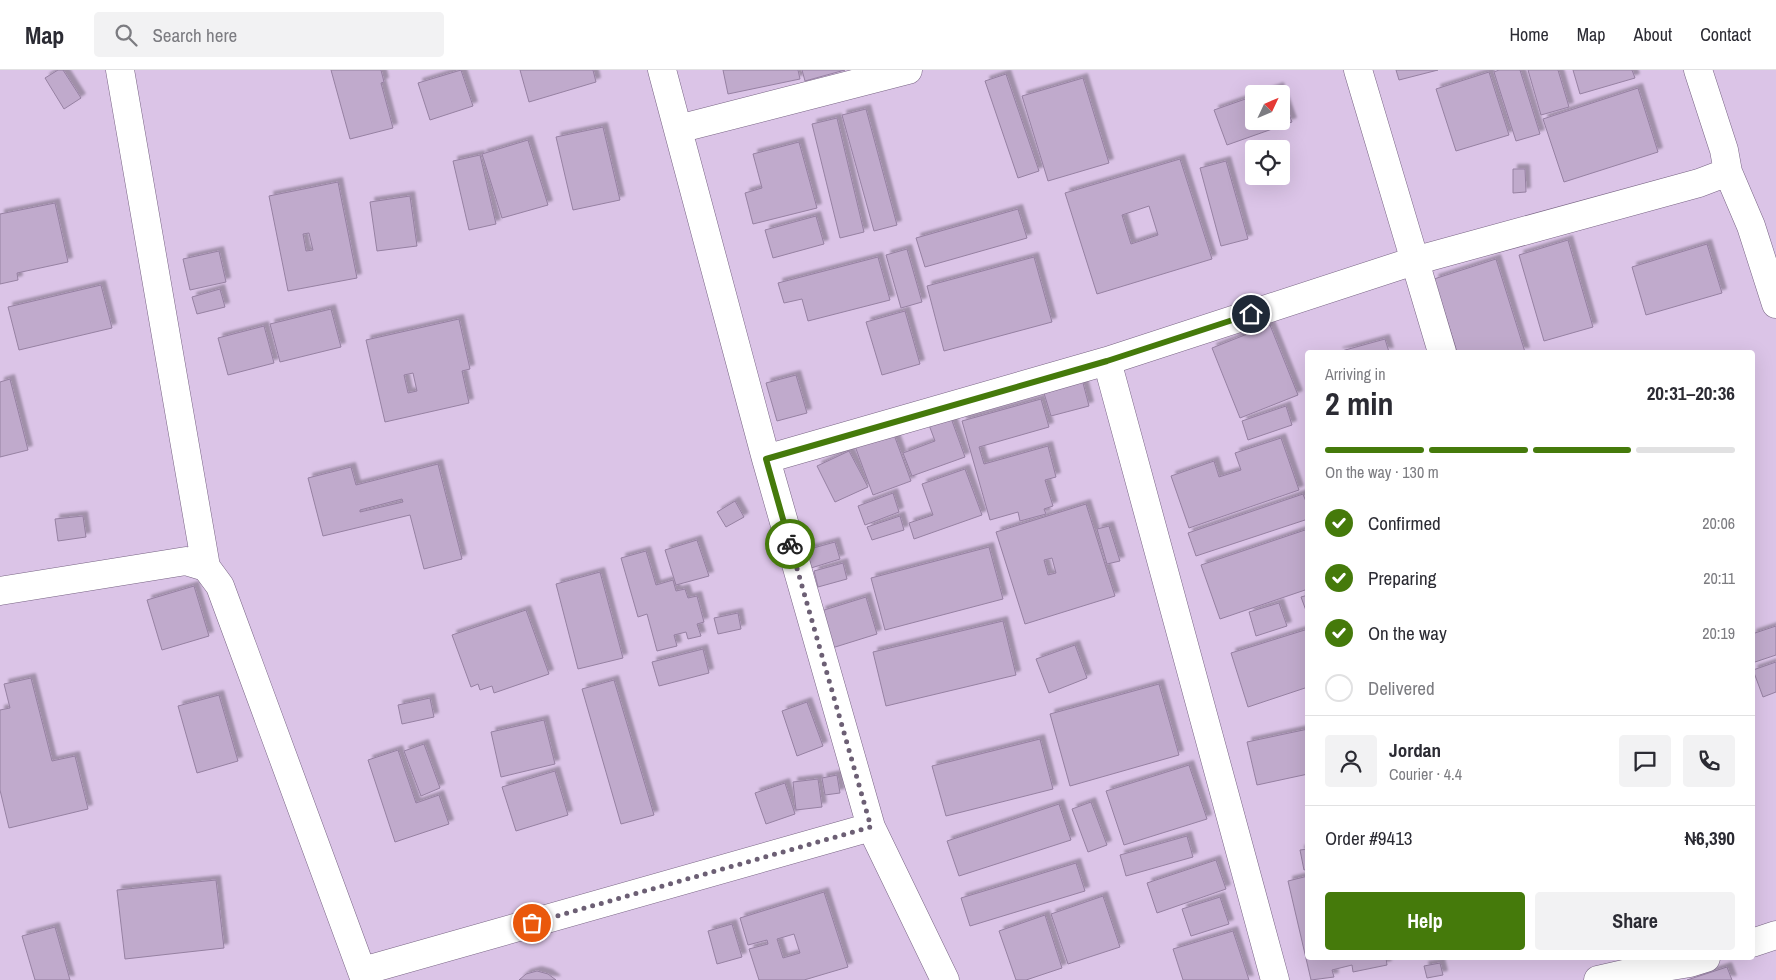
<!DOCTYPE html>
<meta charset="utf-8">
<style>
body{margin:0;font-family:"Archivo Narrow",sans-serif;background:#f2f2f3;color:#2b2b33;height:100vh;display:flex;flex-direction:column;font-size:19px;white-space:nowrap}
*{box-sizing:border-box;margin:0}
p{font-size:16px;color:#7c7c81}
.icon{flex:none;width:28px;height:28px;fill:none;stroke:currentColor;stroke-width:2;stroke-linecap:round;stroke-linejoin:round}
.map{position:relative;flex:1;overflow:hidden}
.sheet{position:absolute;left:1305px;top:280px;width:450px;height:610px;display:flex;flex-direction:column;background:#fff;border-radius:5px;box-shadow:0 5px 20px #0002}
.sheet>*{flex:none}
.needle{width:32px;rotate:46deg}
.buttons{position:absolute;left:1245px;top:15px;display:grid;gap:10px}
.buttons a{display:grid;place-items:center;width:45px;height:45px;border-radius:5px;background:#fff;box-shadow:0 5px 20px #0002;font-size:25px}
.pin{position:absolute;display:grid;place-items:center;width:42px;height:42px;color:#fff;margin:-21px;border:2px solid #fff;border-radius:50%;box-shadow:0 1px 5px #0007}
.courier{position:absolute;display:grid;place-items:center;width:50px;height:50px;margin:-25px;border:4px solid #457a0b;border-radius:50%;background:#fff;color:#222;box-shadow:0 1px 6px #0007}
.head em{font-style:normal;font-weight:700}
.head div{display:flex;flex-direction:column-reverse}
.head{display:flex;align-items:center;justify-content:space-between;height:85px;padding:0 20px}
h1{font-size:32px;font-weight:700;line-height:38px}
.bar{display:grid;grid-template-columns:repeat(4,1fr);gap:8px 5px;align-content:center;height:60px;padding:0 20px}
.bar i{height:6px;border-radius:4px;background:#e1e1e2}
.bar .on{background:#457a0b}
.bar p{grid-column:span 4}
.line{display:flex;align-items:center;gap:12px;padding:0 20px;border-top:1px solid #e1e1e2}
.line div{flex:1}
.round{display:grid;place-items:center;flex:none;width:52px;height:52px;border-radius:5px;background:#f2f2f3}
ol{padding:0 20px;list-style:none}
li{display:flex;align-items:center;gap:15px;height:55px}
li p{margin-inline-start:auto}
li .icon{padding:5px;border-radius:50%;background:#457a0b;color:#fff;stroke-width:4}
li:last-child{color:#7c7c81}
li i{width:28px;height:28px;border:2px solid #e1e1e2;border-radius:50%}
.primary-button{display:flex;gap:10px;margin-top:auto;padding:10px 20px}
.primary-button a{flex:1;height:58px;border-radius:5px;background:#457a0b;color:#fff;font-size:20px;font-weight:700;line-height:58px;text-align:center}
.primary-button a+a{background:#f2f2f3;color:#2b2b33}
header{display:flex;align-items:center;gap:30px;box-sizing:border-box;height:70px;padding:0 25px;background:#fff;border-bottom:1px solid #e1e1e2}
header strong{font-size:24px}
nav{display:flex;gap:28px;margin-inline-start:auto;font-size:18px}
.search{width:350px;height:45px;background:#f2f2f3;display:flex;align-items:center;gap:12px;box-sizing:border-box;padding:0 18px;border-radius:5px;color:#7c7c81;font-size:19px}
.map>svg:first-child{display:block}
.building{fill:#c0aacc;stroke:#9681a2;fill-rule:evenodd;filter:url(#shadow)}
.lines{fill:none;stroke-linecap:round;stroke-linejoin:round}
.street-casing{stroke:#776383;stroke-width:29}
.street{stroke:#fff;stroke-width:28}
.done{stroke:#6c5f74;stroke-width:5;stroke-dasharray:0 9}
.route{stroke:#457a0b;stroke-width:6}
</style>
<header>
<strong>Map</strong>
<div class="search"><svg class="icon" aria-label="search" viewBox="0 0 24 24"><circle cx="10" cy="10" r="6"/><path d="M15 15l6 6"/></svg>Search here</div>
<nav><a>Home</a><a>Map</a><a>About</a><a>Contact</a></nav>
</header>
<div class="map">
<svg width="1776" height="910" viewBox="0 0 1776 910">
<defs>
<filter id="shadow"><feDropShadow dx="4.5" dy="-4.5" stdDeviation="1" flood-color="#0004"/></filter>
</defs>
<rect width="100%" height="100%" fill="#dbc4e7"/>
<!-- building -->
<path class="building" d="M58,0H63L81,28L64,39L45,8Z
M331,0H381L384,12L381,13L393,58L350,69Z
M461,0L473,36L430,50L418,13Z
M520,0H593L596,12L529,32Z
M723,0H798L800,9L728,24Z
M802,0H845L805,11Z
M1396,0H1438L1399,10Z
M1499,0H1520L1540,64L1516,71L1494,2Z
M1528,0H1558L1569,37L1541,45Z
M1573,0H1632L1635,8L1580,24Z
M1489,2L1509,65L1456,81L1436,19Z
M1006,4L1039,101L1018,108L985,11Z
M1083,8L1109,93L1048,111L1022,26Z
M1279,17L1292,52L1227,75L1214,40L1254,26V51H1281V24H1260Z
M1638,18L1658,82L1564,112L1543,49Z
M866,39L897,155L874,161L842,45Z
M837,48L864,162L840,168L812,54Z
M603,57L620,130L573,140L556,67Z
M528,70L548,135L502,148L482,84Z
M799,72L817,138L753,154L745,123L762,118L753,84Z
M480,85L496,154L469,160L453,91Z
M1180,89L1212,189L1097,224L1065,123ZM1149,136L1158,165L1131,174L1122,145Z
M1226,91L1248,169L1221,176L1200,98Z
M1513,99H1525L1526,122L1513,123Z
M338,112L357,208L288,221L269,126ZM309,163L313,180L306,181L303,164Z
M410,126L417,176L377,181L370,132Z
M55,133L68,192L17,203L18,210L0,214V144Z
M1018,139L1027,168L925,197L916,168Z
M816,146L824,174L773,188L765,160Z
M1568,170L1593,257L1544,271L1519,185Z
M1707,174L1722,223L1646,245L1632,197Z
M907,179L922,232L901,238L886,185Z
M219,181L226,212L190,220L183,189Z
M878,187L890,230L808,251L802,229L784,233L778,213Z
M1034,187L1052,252L944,281L927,216Z
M1496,189L1525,282H1457L1434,209Z
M101,215L112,258L19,280L8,237Z
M220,219L225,237L197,244L192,227Z
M331,239L341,277L280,292L270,254Z
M905,241L920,294L882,305L866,252Z
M459,249L470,299L462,301L469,333L385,352L366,270ZM413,303L417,321L408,323L404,305Z
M1270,255L1298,325L1240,348L1212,278Z
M264,256L274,293L228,305L218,268Z
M1385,269L1389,282H1338Z
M796,305L807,343L777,351L766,313Z
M10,309L28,380L0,387V312Z
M1082,309L1089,336L1051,346L1043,320Z
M1041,329L1049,357L979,377L984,394L1048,376L1056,407L1045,410L1053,436L1044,439L1046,444L1020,451L1018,442L990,450L962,351Z
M1286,336L1292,355L1248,370L1242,351Z
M951,348L965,387L912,406L903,383L935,371L929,355Z
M893,362L911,411L873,425L855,376Z
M1281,368L1299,420L1189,458L1171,406L1214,391L1219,407L1241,400L1235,383Z
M849,381L868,417L835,432L817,396Z
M438,394L462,489L424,499L410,445L323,466L308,408L351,397L356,415ZM402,429L403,432L360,442V440Z
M965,399L982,445L914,469L909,453L933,445L922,414Z
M893,423L899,442L865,455L858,436Z
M1303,424L1308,437V449L1196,486L1188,463Z
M735,431L744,447L726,457L717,442Z
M1086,434L1115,526L1025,554L996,462ZM1052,488L1056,503L1048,505L1044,490Z
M83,446L86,467L58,471L55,449Z
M900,446L904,460L872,470L867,457Z
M1109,456L1120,491L1107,494L1097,459Z
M1308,459V519L1220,549L1201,495Z
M697,470L709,506L676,515L665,480Z
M835,472L840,489L811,498L806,480Z
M989,477L1003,529L885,560L871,508Z
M646,481L656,515L673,510L676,521L685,519L688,528L697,526L704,552L697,554L701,566L688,569L686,562L674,565L677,576L657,581L647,544L638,547L621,488Z
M843,493L847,509L818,517L814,501Z
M600,502L623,588L578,599L556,514Z
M194,516L209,566L162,580L147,530Z
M1308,525V546L1301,527Z
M866,527L877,564L832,578L821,541Z
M1279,533L1287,556L1256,566L1249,542Z
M526,540L549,604L494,623L492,616L480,620L478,614L471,617L452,565Z
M738,543L741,559L718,564L714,548Z
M1003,551L1016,605L886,636L873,582Z
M1776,556V585L1752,593V564Z
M1308,559V617L1248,637L1231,583Z
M1075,575L1087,608L1049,623L1036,589Z
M703,579L709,603L659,616L652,592Z
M1776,592V622L1763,627L1753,600Z
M31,608L52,691L75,686L88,739L9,758L0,720V640L10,638L4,614Z
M614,610L654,745L621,754L582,619Z
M1159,614L1179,685L1070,716L1050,644Z
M219,625L238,691L197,703L178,636Z
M430,628L434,647L402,654L398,635Z
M807,632L823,676L797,686L782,641Z
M544,650L555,694L501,707L491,662Z
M1308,659V704L1257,715L1247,672Z
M1040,669L1053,719L946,746L932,696Z
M424,674L440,718L421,726L404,681Z
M398,680L416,733L439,725L449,754L395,772L368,690Z
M1189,695L1207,749L1124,775L1106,721Z
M555,701L568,745L516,761L502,717Z
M837,705L840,723L825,725L822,708Z
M818,709L822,737L796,740L793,712Z
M785,713L795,744L766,754L755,723Z
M1091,732L1107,775L1088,782L1072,739Z
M1059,734L1071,770L959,806L947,771Z
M1187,766L1193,787L1126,806L1120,785Z
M1308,779V799L1304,800L1300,780Z
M1216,790L1226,819L1157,843L1147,813Z
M1076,793L1085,821L970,856L961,828Z
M1308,806V888H1386L1387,895L1353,902L1352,895L1332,900L1334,907L1311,910L1288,811Z
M216,810L224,878L125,889L117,820Z
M824,822L848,897L804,910H759L749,879L768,874L767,870L748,875L740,848ZM794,864L800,883L783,888L777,869Z
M1103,826L1120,877L1068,894L1051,844Z
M1220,827L1229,854L1191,866L1182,839Z
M1045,845L1062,898L1026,910H1016L999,861Z
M732,854L742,887L717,894L708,861Z
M55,857L70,910H35L22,866Z
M1233,861L1249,910H1183L1173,879Z
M1440,893L1443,905L1427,908L1424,896Z
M1727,897L1732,910H1687Z
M537,901L548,904L556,910H519L526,904Z"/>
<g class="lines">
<!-- street casing -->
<g class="street-casing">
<path id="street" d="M120,0L206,497L220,516L365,910
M662,0L766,389L871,757L945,910
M1358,0L1442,282
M1698,0L1724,80L1728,102L1751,156L1776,234
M678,59L908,0
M1107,291L1275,910
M766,389L1107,291L1414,191L1699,113L1728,102
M0,521L186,491L206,497
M1752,873L1776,865
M363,901L871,757
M1598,910L1633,902L1690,893L1706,888"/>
</g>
<!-- street -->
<use href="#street" class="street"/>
</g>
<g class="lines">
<!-- done -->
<path class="done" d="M532,853L871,757L790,474"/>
<!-- route -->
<path class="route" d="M790,474L766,389L1107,291L1251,244"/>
</g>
</svg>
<div class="buttons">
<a><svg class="needle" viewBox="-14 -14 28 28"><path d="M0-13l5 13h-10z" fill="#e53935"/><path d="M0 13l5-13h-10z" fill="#7c7c81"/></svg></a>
<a><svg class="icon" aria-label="locate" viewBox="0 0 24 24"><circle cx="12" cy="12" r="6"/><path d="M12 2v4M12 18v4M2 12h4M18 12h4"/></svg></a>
</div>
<div class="pin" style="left:532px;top:853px;background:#ea580c"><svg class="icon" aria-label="bag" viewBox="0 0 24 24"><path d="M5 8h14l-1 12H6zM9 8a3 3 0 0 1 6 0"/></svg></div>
<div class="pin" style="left:1251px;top:244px;background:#1f2937"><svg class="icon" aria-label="home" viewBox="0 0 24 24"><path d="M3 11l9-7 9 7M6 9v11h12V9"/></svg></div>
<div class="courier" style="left:790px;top:474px"><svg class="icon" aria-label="bike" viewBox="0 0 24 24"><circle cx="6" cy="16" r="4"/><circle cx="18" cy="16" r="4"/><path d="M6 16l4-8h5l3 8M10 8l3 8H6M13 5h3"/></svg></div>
<section class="sheet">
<div class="head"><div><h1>2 min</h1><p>Arriving in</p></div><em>20:31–20:36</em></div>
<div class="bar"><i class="on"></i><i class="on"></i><i class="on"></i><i></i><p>On the way · 130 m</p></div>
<ol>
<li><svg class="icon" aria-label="check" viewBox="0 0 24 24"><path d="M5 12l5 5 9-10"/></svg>Confirmed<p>20:06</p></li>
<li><svg class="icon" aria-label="check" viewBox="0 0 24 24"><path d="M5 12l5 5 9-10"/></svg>Preparing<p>20:11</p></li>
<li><svg class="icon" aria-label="check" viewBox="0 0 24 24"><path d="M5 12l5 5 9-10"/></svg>On the way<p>20:19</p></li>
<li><i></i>Delivered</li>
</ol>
<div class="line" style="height:90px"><a class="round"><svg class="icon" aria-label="person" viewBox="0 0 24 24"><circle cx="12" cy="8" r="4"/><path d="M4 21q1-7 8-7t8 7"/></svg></a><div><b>Jordan</b><p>Courier · 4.4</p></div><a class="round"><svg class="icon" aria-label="chat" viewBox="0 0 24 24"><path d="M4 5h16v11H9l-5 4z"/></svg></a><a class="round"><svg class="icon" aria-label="phone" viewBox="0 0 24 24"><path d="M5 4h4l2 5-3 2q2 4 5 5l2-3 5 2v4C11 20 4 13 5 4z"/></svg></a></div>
<div class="line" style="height:65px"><div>Order #9413</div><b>₦6,390</b></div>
<div class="primary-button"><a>Help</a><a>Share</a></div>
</section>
</div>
